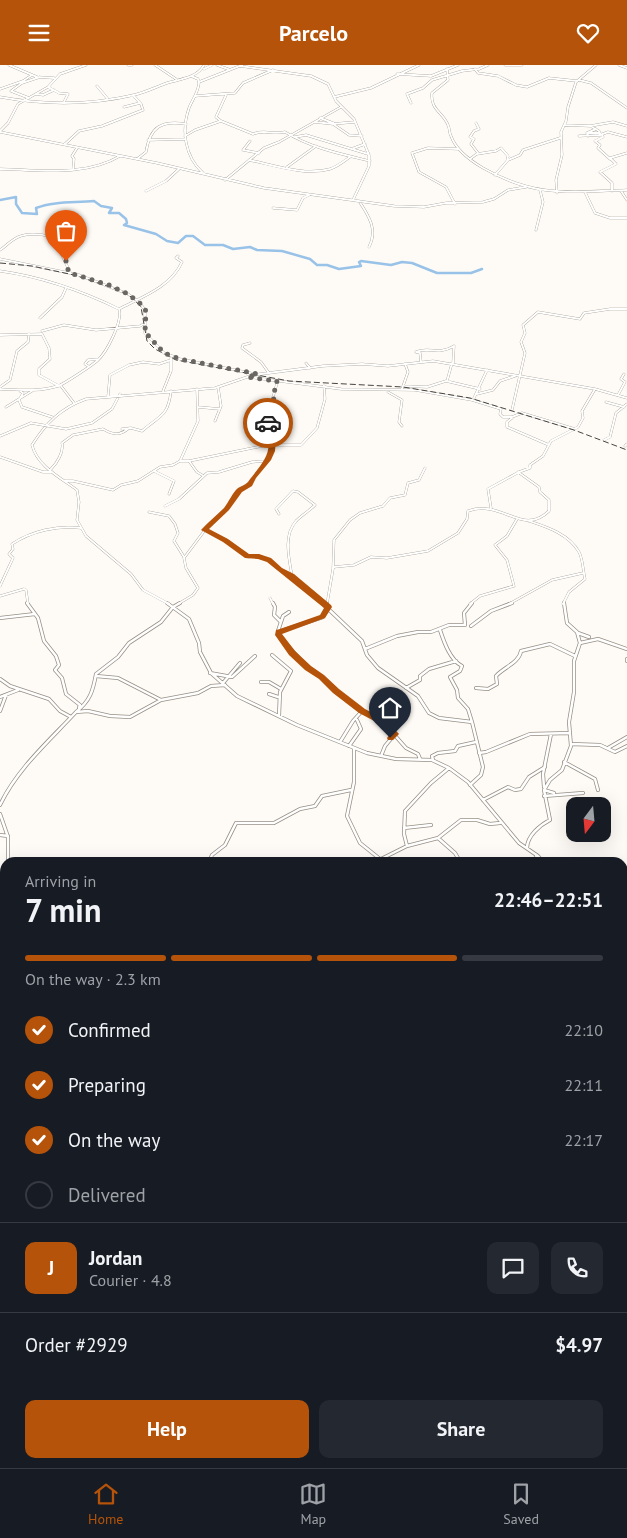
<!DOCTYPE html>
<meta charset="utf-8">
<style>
body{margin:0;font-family:"PT Sans",sans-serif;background:#242831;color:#f1f3f6;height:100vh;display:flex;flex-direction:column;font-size:19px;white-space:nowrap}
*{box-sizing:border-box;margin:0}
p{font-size:16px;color:#9ea1a6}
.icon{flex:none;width:28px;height:28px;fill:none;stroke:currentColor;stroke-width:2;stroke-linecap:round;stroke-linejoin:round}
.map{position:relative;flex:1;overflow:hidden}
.panel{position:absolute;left:0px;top:792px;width:628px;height:611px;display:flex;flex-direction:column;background:#171b24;border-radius:15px 15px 0 0;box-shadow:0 5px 20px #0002}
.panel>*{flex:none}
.needle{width:32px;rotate:196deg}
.controls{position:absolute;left:566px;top:732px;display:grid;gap:10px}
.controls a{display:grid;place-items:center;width:45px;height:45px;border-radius:10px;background:#171b24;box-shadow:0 5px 20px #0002;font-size:25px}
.pin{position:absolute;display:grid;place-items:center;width:42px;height:42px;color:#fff;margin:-51px -21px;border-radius:50% 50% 50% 0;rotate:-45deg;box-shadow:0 0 5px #0007}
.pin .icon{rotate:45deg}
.courier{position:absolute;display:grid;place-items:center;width:50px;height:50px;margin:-25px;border:4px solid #b45309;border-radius:50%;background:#fff;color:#222;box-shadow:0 1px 6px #0007}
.head em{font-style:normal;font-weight:800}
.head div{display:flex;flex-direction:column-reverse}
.head{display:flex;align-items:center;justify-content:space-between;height:85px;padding:0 25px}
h1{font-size:32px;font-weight:800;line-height:38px}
.bar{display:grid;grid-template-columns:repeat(4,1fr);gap:8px 5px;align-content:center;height:60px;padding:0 25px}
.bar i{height:6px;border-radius:4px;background:#363941}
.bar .selected{background:#b45309}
.bar p{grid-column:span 4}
.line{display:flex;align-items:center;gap:12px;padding:0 25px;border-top:1px solid #363941}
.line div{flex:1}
.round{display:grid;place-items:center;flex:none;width:52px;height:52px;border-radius:10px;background:#242831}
ol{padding:0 25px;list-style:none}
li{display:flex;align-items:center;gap:15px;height:55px}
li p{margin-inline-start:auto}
li .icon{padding:5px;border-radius:50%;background:#b45309;color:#fff;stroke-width:4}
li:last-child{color:#9ea1a6}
li i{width:28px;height:28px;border:2px solid #363941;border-radius:50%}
.button{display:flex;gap:10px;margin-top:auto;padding:10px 25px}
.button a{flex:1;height:58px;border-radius:10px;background:#b45309;color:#fff;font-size:20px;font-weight:800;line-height:58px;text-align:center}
.button a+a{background:#242831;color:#f1f3f6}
header{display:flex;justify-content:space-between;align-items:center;height:65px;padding:0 25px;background:#b45309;color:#fff;font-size:22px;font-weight:800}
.tabs{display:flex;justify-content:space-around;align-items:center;height:70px;border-top:1px solid #363941;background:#171b24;font-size:14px;color:#9ea1a6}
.tabs a{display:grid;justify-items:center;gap:2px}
.tabs .selected{color:#b45309}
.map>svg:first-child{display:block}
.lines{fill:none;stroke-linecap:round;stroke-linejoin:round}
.river-far1{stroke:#99c2e8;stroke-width:2.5}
.river{stroke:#99c2e8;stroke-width:5}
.minor-far2-casing{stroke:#968f85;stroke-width:2.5}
.minor-far1-casing{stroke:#968f85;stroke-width:4}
.minor-casing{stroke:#968f85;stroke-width:4.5}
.secondary-casing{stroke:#968f85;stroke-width:7}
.minor-far2{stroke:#fff;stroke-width:2}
.minor-far1{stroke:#fff;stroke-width:2.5}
.minor{stroke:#fff;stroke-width:3}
.secondary{stroke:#fff;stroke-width:5.5}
.rail{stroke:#474440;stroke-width:1;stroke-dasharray:6 3;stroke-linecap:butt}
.route{fill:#b45309}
.done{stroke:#6a6763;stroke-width:5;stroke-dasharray:0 9}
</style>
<header><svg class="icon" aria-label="menu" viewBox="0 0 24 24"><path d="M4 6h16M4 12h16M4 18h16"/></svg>Parcelo<svg class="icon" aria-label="heart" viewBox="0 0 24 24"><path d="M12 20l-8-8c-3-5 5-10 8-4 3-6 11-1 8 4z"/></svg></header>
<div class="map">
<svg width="627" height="1403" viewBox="0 0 627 1403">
<rect width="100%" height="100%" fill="#fefbf6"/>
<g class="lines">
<!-- river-far1 -->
<path class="river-far1" d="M0,135L16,132V139L22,148L37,149L36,143C54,136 75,138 94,136L101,141L112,143L109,148H119L126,154L127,158L124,160L156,169L167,176L178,178L186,171H193L205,180H223L233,184L250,182L257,185L282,186L310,194L317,200H327L339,204L361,201L359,197L361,196L391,200L402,197L412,198L437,208H471L482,204"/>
<!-- river -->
<path class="river" d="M0,1163L5,1174
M211,1399L215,1403"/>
<!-- minor-far2 casing -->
<g class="minor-far2-casing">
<path id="minor-far2" d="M9,0L37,12L54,13
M128,0H132
M155,0L176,14
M217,0L228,4
M505,0H522
M619,0L627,3
M240,1L311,11L328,19L336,36L354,54L369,90V101L353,135
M204,4L212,0
M447,4L448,15L432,28C430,45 443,47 448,60C450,64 449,68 451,71C456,85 471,96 483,103C536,133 569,127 627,125
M475,4L478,8L498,11L516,20L527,22L549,13L577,16
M397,9L431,11L458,0
M191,11L198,14L199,18C198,28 192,35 189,43C181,66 185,92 203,108
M579,15L591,18L627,43
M199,17L242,0
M97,21L107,33
M48,22L59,28L68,29L64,37
M0,24L23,16L32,10
M36,29L43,30L54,25
M195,31L235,28L243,18L273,5
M0,32C44,40 91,40 134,30C146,27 156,22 167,18C180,14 197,13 204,0
M334,32L371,23L419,0
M29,33L11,26L22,18L40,12
M411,38L407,29L423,23L432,15L462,6L479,4L488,0
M124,42L140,38
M320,53L333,58
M221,56L253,69C264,64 273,70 285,67C311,83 341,89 370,96
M315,57L333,59L349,70L362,71
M332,59L355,57
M565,60L590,61L613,57L627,61
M592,62L599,66L600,70L608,67L627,72
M0,66L8,58L18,39L48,22L60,9L86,0
M0,67L157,98L264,123L394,141L424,142L446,138L483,137L494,134L508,125L526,122
M589,68H600
M602,70L603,72L595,76L600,80L598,83L610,94
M185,71L195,65L221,56L216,52L226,30
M579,71L600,70
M588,71L587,68L596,64
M295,72L306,70L368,89
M148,75L185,74
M250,76L243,85L259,88
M65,79L79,66L102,61L143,45L141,39L133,30
M354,83L365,79
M477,89L496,86L501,83L508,91L507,96
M137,94L146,87C150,62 161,55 186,59
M470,94L478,88L471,79L474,74L470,72L474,66L479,64L476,58
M249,95C274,100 304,111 330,104C337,102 344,96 350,92
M287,102L316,81
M0,104C39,105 85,112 120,91
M73,105L74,94L72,91L77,83
M495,110L508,95L520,90L523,85L560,73
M225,115L264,83L279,77L341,42
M146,126L166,116L179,104
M612,126V118L600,107L616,99L610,93L627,88
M621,126L627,135
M585,127L595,148L610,153H627
M557,128L556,115L562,90L561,67L566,56L568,42L576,17L596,0
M359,136C369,151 378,165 369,182
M455,139L446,122L419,107L412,88L428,83L459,84
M273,143L297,145L303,133L309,130
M536,165L543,137L540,125
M0,185C5,182 8,178 13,175C25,166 47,169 60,175L59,184L70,207
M0,194L79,210L128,229L139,237L145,245V268L164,288L180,294L255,309
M0,206C43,212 80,225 119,244C123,256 107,287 97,296C91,301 64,319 58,321C39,327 20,325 0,324
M119,244C142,232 171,222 182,197L176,193L178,191
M40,253L62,232L66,223
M42,266L64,260L96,265L140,261L145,258
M0,270L42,269L49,283L50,294L39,304V310L59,321
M250,278L243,280L242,283L261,297L269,308
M421,297L420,288L416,287C429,281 437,291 454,281
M306,298L310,303
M453,298L454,281
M88,301L85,299L88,295L99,294
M249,312L341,324L415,325L472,335L501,344L500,349L503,352H512L522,348L575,364
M447,316L452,298
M61,321L74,338
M403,321L427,322L446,316L480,324
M0,322L10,315L17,286L28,277L29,269
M402,324L408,307L405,299
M20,326L23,328L19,335L22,342L52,352
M163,326L171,306V293
M388,327L402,335L399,357L402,361
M477,329L493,325L500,316L515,311
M618,330L625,317L621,314L624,309
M108,331L110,310L129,300L143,297L159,299L171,295
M474,333L487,305
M606,337L624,342
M6,342L32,326
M198,342L220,344
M512,345L525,288L521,277L525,268L523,260L538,247L580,254L584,248L610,244H627
M512,353L507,357V362L549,380
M215,356L221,341L218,322
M122,364L131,363L142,366C160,350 168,352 171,326
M0,371L31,358L66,364L92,358L112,344L120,329
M604,375L610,372L616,348L627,339
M625,381L627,379
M0,392L43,407H52
M180,396H189L197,407L202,410
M189,396L267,380H301L317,363L325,334L324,321
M51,404C57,398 64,387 62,378L73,370L103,364C113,370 120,371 129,363
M154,406L174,416L169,429
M64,416H73L113,425L121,420L138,416L160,402L173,400L180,396L198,356L197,324
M165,441L179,434L207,408L219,407L252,397L267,396
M491,443L488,424L519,407L530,403V400L543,391L551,376L578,362L583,353L582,346L595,324
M149,447L169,451L175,459L178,468L174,476L184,492
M279,449L276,444L293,426L298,427L315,440C309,446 302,450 296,456C283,471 289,493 292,511
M529,456C547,462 569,469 579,487C583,494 583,506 585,514L569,527L563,539
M205,465L226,475L248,492L259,491L269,495L278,504L292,511L323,539
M334,502L354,500L371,492L387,493L428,486L458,468L467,454L468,446C503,434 522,472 549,446V435L540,427L539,422L518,407
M0,521L13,493L9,489L13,484L12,479C32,466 57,460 81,463
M0,531L24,524L26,525L28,539
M270,533L273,539
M169,539L143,525L131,509L86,471L77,455L79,437L77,425C61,413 37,401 32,380C46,358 61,343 86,334L215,323L253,310L323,301L362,299L388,301L433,296L595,324L627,333
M178,539L193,530L198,523L186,503L184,493L205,465L227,444L240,425L250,420C256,404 275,394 273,375C272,369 269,362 267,356L275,341L273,332L278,315
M327,539L333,504L334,475L350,455L360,448L383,441L390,433L405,430L408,418L419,415L425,403
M470,539L480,531L514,521L507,495L495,480L507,471L517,454
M509,539L552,515L583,508"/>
</g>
<!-- minor-far1 casing -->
<g class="minor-far1-casing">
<path id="minor-far1" d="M27,538L38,553L44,576L56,591L59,600L55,605L62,613L66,629L80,640L79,643
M167,538L189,554L199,578L200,587L211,608L237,631L297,660L367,688L396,694L432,695L449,703L468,717L519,778L538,791L544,798
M273,538L275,542L274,550L281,557
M322,538L362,576L367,590L378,603L418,631L429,648L439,653L472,657L483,702L481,710L470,720
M564,538L567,558L577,567L580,578
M327,540V538
M328,542L323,552L278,567L281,573L308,603L322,612L336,626L362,646L383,657L406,683L418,689L420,694
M0,553L35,549
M471,561L491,546L512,538
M440,565C444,577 450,595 462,601L460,606L450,612L457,625L458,633L468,644L472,657
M278,566L283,551L289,547
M578,568L589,572
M365,584L397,571L418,567H431L449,560H465L464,548L472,538
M272,590L291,606L280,627L279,651
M627,594V596
M210,608L232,612L255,591
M96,611L118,613L161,635
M0,614L10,621L49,634L60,646L71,652
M261,617H269L281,624
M223,618L240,598
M406,623L420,615V611L429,604L456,596
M476,623L488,624L497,619L496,611C504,602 519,598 521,586L550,579L575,591
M269,629L278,632
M0,632L18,625
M0,646L6,630
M76,647C90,636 93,626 96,609L118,592L129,578L161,557L173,542L180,538
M340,677L353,656L362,646
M571,679L600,680L615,687L627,681
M349,681L361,664L357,655
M354,683V717L347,751L360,778L385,798
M608,683L627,672
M479,688L486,687L530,669L570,668
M381,691L385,681L395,669
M433,695L432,691L438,688L455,686L458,681L476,677
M564,697L595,714L598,725
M544,722L543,709L551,669
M544,725L554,728
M544,731L583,728
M483,735L508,722L515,725L521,724L529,712L545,702
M0,740C17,704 49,676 76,647L88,646L110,651L130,652L161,635L198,628L211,621L225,620
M0,749L8,772V798
M404,763L431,760
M0,770L8,771
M438,773L455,788L461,798
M407,781L404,769L405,746L431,718L449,703
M527,783C527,771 540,760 550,755L544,725L550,715L562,705L571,681L569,657L574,627V596L580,578L598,574L627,584
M536,790L538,798
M381,794L407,781L438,773L461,755H477L490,759L500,758
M209,797L212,790L225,780L236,758H274L300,744L315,741L322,731L351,725
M0,822L5,820
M622,837L627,840
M0,841L5,842
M622,863L627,868
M0,880L5,878"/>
</g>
<!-- minor casing -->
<g class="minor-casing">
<path id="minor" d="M0,943L5,946
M1,967L5,963
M622,1019L627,1011
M0,1087L5,1108
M622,1103L627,1074
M622,1176L627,1178
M0,1352L5,1343
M19,1399V1403
M137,1399L141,1403
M395,1399L399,1403
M497,1399L501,1403
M567,1399L572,1403
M615,1399L616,1403
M618,1399L627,1400
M132,1403L134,1399
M556,1403L558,1399"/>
</g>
<!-- secondary casing -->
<g class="secondary-casing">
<path id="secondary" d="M622,944H627
M49,1403L55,1399"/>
</g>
<!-- minor-far2 -->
<use href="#minor-far2" class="minor-far2"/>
<!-- minor-far1 -->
<use href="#minor-far1" class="minor-far1"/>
<!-- minor -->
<use href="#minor" class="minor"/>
<!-- secondary -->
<use href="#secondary" class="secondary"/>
<!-- rail -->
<path class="rail" d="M0,198L32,201L74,210L113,223L129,230L141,242L147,276L155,284L176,295L289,316L403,322L470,333L574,365L627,385"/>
</g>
<!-- route -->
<path class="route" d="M268,356L271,358L276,372L275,386L271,395L256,413L252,421L242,427L229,445L209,464L228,474L249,489H259L271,493L282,503L294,509L331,540L332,542L325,553L282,569L295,586L311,601L324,610L339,624L365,644L386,655L399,669L393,675H388L387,673L390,669L380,659L359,648L333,628L319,614L305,605L289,590L275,570L276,565L280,564L320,550L324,543L267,497L258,494L245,493L223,477L201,465C208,457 217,450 224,443C229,437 232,428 238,423C241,421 245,420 248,417C265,394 275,388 264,358Z"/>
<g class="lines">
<!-- done -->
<path class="done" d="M66,196V201L70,208L109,220L128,229L142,240L146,246L145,267L164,288L180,294L258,309L247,312L277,316L273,332L276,341L268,352V358"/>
</g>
</svg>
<div class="controls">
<a><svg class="needle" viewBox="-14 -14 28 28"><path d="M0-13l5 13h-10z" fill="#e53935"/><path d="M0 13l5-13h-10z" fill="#9ea1a6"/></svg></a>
</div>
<div class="pin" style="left:66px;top:196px;background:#ea580c"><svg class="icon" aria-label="bag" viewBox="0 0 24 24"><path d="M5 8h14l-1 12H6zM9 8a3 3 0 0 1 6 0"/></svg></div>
<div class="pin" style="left:390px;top:673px;background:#1f2937"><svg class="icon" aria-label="home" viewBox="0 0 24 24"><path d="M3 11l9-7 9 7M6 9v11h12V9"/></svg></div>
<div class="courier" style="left:268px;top:358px"><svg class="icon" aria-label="car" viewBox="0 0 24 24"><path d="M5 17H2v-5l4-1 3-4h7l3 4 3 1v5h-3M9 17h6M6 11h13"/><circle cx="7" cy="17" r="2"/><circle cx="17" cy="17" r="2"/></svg></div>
<section class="panel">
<div class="head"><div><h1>7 min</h1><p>Arriving in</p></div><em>22:46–22:51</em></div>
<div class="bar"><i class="selected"></i><i class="selected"></i><i class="selected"></i><i></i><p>On the way · 2.3 km</p></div>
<ol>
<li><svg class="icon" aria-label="check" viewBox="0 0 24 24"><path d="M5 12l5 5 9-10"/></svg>Confirmed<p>22:10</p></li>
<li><svg class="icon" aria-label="check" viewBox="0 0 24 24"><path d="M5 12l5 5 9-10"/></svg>Preparing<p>22:11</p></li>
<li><svg class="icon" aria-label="check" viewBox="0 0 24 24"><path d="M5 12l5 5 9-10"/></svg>On the way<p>22:17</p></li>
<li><i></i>Delivered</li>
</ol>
<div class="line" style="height:90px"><b class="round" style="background:#b45309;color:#fff">J</b><div><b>Jordan</b><p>Courier · 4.8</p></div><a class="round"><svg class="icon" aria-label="chat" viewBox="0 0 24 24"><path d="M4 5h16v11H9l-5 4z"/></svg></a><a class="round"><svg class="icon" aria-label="phone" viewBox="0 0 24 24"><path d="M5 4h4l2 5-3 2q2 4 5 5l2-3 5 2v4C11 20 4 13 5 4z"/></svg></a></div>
<div class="line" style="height:65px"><div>Order #2929</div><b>$4.97</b></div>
<div class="button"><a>Help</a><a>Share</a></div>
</section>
</div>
<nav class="tabs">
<a class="selected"><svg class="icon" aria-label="home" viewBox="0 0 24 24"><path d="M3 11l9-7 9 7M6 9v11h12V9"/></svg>Home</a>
<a><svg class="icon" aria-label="map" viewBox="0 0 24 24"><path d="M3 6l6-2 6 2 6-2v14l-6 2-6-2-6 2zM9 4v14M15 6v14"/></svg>Map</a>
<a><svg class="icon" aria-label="saved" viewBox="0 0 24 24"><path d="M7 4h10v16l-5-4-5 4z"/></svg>Saved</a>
</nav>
